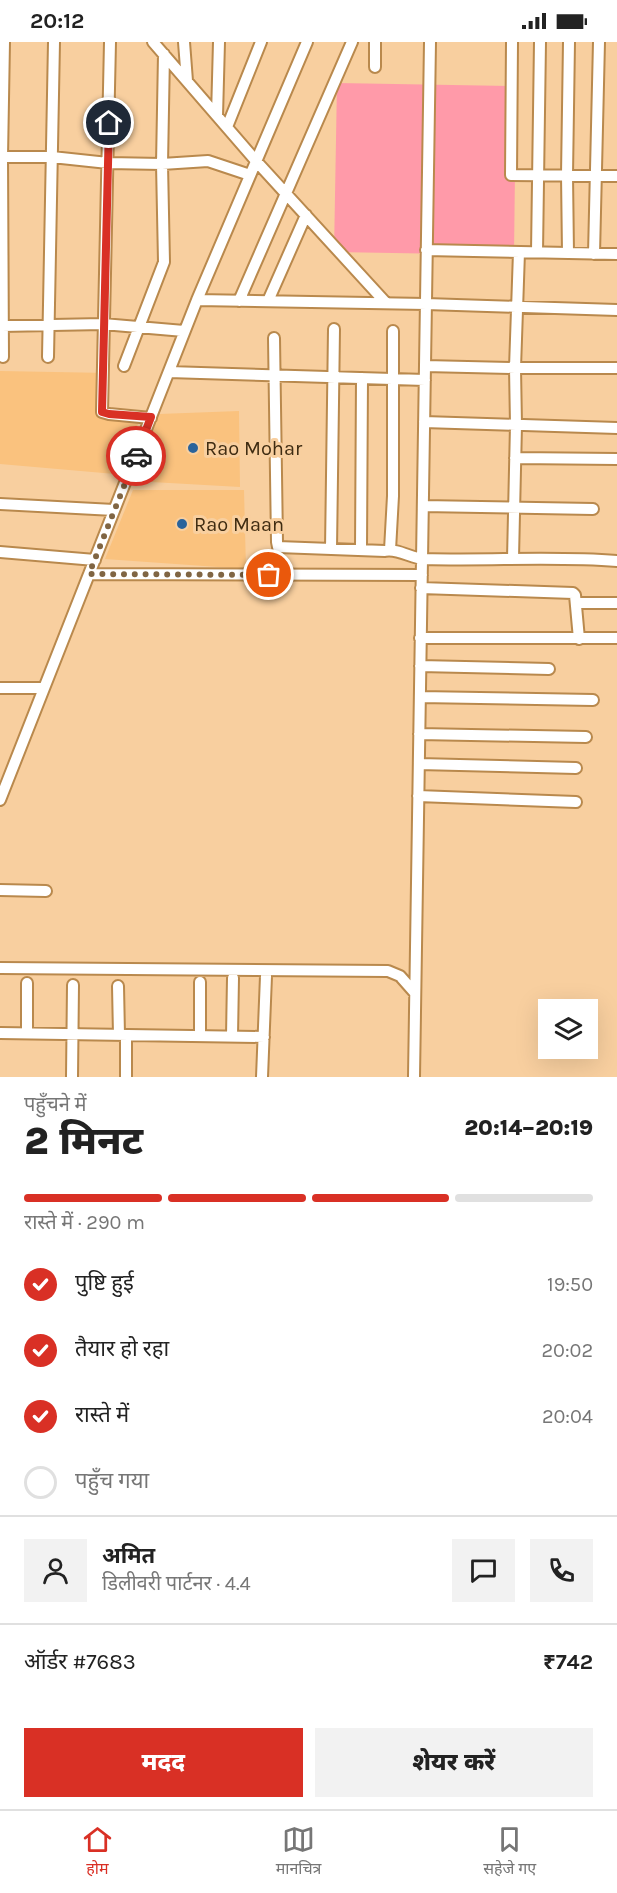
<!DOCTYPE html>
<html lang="hi">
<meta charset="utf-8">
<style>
body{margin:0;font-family:Karla,"Noto Sans Devanagari",sans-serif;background:#f2f2f2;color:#222;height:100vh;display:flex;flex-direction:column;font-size:22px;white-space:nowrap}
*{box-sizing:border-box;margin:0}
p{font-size:20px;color:#767676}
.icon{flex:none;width:33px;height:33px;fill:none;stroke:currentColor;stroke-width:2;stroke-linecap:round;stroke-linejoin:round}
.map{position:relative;height:1035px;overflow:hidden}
.sheet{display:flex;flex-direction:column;background:#fff;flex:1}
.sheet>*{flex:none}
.controls{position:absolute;left:538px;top:957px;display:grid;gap:12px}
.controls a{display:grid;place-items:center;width:60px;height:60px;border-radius:0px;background:#fff;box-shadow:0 6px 24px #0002;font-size:30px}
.pin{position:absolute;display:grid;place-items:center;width:51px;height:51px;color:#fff;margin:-26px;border:3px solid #fff;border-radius:50%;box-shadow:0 2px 6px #0007}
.courier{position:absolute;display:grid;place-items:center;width:60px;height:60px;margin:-30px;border:4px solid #d93025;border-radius:50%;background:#fff;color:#222;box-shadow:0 2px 8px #0007}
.headline em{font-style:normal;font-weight:800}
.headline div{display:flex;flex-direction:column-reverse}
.headline{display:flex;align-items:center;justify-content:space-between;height:102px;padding:0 24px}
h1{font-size:39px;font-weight:800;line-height:45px}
.bar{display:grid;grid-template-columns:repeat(4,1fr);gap:9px 6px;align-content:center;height:72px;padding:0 24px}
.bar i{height:8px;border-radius:4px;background:#e0e0e0}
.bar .on{background:#d93025}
.bar p{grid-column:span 4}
.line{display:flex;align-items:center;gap:15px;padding:0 24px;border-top:2px solid #e0e0e0}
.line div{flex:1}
.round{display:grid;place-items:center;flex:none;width:63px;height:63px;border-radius:0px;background:#f2f2f2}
ol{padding:0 24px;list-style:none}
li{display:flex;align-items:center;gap:18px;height:66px}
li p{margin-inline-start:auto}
li .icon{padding:6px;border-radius:50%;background:#d93025;color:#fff;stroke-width:4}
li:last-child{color:#767676}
li i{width:33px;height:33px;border:3px solid #e0e0e0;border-radius:50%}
.button{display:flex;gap:12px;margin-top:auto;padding:12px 24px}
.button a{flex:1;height:69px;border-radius:0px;background:#d93025;color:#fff;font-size:24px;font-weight:800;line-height:69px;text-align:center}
.button a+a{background:#f2f2f2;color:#222}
.status{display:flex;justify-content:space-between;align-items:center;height:42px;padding:0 30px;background:#fff;direction:ltr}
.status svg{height:16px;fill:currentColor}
.tabs{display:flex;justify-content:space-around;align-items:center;height:84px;border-top:2px solid #e0e0e0;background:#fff;font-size:16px;color:#767676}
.tabs a{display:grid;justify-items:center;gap:3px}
.tabs .on{color:#d93025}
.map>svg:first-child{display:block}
.built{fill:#fac27e}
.green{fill:#ff9aa9}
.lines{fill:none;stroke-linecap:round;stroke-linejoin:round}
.minor-casing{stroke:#b9894d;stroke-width:14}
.minor{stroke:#fff;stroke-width:10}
.done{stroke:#806543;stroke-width:6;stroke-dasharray:0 10.8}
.route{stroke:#d93025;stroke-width:8}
.poi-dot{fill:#2a639b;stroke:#f8cf9f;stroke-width:2}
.labels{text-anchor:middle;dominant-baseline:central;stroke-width:6;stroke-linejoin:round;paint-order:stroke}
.poi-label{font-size:20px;fill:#3f2c12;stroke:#f8cf9f;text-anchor:start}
</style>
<div class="status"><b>20:12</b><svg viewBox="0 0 49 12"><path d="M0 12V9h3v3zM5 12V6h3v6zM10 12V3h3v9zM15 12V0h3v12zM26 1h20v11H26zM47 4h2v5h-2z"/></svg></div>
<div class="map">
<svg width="617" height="1035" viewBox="0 0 617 1035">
<rect width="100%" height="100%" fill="#f8cf9f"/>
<!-- built -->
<path class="built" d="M0,329L109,331L104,367L144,369L115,432L0,422Z
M239,369L240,445L134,439L159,372Z
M133,448H244L246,527L105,517Z"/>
<!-- green -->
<path class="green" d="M337,41L516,44L514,213L334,210Z"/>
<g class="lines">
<!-- minor casing -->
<g class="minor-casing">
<path id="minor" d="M110,0L102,370L109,372L151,376
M153,0L256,119L386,261
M184,0L187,39
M375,0V25
M512,0L511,133L617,134
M217,74L219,0
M227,85L261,0
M0,115H52L108,121L162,122L208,119L250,133
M426,208L617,212
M537,210L540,0
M568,211L567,133L569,0
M594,212L599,0
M197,258L426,262L617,268
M239,259L352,0
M268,259L306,173
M2,284L103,282L184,289
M274,296L277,500L278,505L385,509C398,506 412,517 425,517C489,519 553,514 617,519
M3,315L2,115L4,0
M48,315L54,0
M124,324L164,220L162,122L164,12
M425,324L515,326L519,210
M169,330L425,338
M424,380L617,386
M515,416L617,417
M0,462L114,468
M423,464L593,467
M331,507L334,287
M361,507L362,336
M390,508L393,454V289
M0,510L95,518
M513,516L516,383L515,326H617
M89,532L422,533
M421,546L573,551L575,553L579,597
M576,561H617
M420,596H617
M420,624L549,627
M0,646H44
M420,655L593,658
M419,692L586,695
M419,722L576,726
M418,754L576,760
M0,758L197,258L307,0
M0,848L46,849
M0,926L388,929L400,934L415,951
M27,941V991
M118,944L119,993
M0,991L264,995
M200,994V940
M232,994L233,936
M72,1035L73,943
M126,1035V993
M262,1035L266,934
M414,1035L430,0"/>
</g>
<!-- minor -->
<use href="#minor" class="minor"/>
</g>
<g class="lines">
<!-- done -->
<path class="done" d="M136,414L89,532L269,533"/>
<!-- route -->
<path class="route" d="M109,81L102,370L109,372L151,375L136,414"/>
</g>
<!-- markers -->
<g class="poi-dot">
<circle cx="193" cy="406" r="6"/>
<circle cx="182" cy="482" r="6"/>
</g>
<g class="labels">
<!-- poi labels -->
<g class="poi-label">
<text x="205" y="406">Rao Mohar</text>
<text x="194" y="482">Rao Maan</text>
</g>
</g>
</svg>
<div class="controls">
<a><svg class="icon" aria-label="layers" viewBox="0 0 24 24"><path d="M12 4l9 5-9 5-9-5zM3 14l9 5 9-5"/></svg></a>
</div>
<div class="pin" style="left:269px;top:533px;background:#ea580c"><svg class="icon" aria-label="bag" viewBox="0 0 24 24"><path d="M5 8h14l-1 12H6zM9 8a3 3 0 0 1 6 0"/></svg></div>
<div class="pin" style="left:109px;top:81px;background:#1f2937"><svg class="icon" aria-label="home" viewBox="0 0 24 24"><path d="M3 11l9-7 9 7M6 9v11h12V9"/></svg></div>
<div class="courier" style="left:136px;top:414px"><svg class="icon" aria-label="car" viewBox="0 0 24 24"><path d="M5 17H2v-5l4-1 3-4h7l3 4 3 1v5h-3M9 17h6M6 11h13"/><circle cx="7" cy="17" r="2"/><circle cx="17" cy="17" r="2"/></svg></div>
</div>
<section class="sheet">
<div class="headline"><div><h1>2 मिनट</h1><p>पहुँचने में</p></div><em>20:14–20:19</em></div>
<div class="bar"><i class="on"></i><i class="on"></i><i class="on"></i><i></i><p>रास्ते में · 290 m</p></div>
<ol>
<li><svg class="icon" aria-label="check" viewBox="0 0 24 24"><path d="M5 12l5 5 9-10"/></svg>पुष्टि हुई<p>19:50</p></li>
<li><svg class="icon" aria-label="check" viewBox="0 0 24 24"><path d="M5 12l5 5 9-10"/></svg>तैयार हो रहा<p>20:02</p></li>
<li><svg class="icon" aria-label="check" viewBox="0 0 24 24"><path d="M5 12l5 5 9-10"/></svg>रास्ते में<p>20:04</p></li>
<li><i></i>पहुँच गया</li>
</ol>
<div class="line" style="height:108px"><a class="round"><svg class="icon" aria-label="person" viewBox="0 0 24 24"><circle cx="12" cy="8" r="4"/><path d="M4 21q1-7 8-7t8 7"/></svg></a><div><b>अमित</b><p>डिलीवरी पार्टनर · 4.4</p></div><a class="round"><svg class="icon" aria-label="chat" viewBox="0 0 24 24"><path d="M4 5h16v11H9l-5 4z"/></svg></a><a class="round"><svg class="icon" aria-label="phone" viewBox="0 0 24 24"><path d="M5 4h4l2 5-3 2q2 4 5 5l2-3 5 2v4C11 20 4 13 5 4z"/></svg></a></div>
<div class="line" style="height:78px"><div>ऑर्डर #7683</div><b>₹742</b></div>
<div class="button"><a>मदद</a><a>शेयर करें</a></div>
</section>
<nav class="tabs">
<a class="on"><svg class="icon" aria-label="home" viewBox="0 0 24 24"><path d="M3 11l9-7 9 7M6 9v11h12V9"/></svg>होम</a>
<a><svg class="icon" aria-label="map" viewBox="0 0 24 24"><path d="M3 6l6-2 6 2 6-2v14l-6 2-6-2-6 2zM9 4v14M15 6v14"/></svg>मानचित्र</a>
<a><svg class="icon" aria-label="saved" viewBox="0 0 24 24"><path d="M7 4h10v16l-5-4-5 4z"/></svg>सहेजे गए</a>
</nav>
